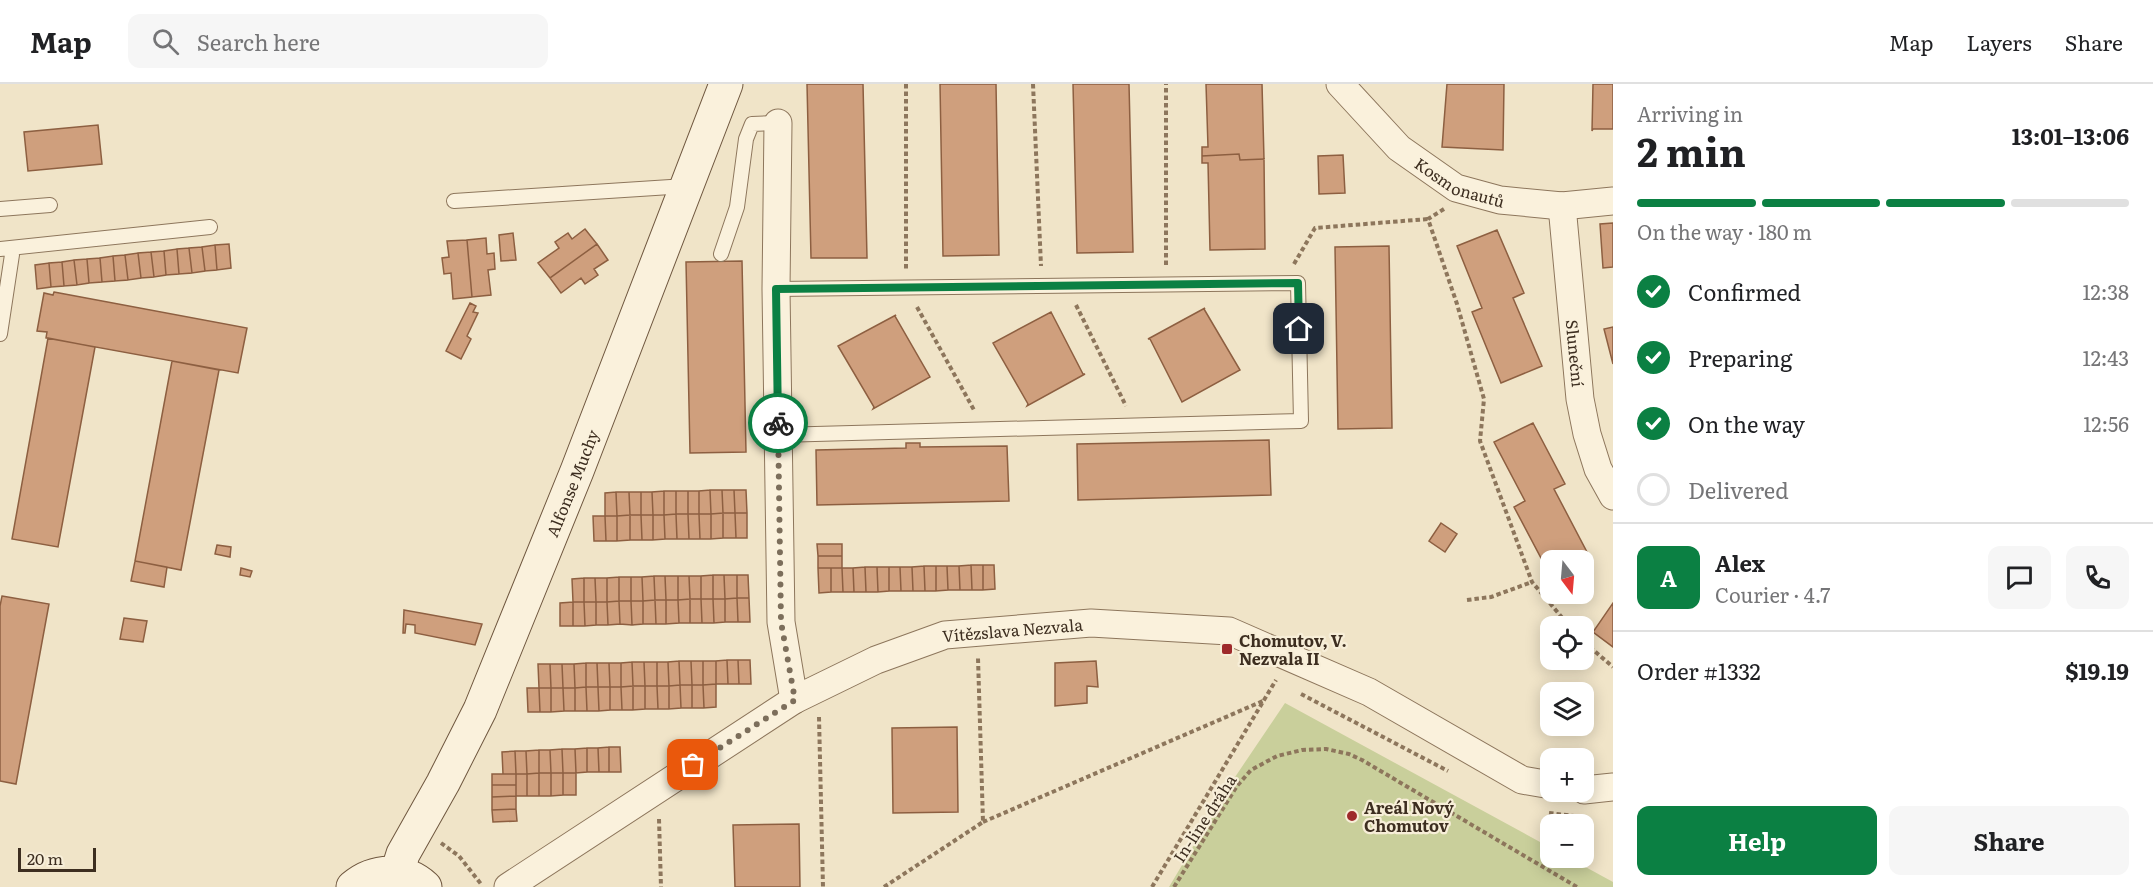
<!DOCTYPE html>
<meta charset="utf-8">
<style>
body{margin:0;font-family:Literata,serif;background:#f6f6f6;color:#202124;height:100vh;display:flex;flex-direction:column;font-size:22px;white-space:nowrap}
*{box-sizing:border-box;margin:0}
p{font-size:20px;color:#757577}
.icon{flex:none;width:33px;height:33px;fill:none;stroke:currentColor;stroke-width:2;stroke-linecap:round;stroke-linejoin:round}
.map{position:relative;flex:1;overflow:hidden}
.details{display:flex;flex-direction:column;background:#fff;width:540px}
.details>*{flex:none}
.needle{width:39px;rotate:164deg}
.tools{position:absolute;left:1540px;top:466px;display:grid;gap:12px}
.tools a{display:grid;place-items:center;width:54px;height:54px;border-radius:12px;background:#fff;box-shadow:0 3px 15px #0003;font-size:30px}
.scale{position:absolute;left:18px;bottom:15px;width:78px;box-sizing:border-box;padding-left:6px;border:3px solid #3d2e20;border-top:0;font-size:16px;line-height:21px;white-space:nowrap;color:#3d2e20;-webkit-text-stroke:4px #f7eed8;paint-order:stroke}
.pin{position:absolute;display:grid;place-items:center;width:51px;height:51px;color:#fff;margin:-26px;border-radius:12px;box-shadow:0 3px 9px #0006}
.courier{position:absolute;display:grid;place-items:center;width:60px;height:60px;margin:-30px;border:4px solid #0b8043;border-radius:50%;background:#fff;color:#222;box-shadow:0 2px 8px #0007}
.headline em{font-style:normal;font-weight:700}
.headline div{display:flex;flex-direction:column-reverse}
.headline{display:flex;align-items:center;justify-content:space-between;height:102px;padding:0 24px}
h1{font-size:39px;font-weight:700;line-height:45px}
.bar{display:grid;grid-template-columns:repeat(4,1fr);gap:9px 6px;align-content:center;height:72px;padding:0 24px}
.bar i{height:8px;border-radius:4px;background:#e0e0e0}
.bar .active{background:#0b8043}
.bar p{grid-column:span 4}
.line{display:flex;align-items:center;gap:15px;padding:0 24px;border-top:2px solid #e0e0e0}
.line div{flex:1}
.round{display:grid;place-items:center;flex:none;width:63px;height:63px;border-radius:12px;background:#f6f6f6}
ol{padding:0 24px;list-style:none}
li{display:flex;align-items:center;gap:18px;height:66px}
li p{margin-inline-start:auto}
li .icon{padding:6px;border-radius:50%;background:#0b8043;color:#fff;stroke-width:4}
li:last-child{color:#757577}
li i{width:33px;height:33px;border:3px solid #e0e0e0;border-radius:50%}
.cta{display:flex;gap:12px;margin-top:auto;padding:12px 24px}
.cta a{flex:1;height:69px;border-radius:12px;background:#0b8043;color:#fff;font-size:24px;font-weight:700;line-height:69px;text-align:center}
.cta a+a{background:#f6f6f6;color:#202124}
header{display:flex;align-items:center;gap:36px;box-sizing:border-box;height:84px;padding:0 30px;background:#fff;border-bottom:2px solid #e0e0e0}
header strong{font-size:28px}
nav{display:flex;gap:33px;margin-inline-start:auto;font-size:21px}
.search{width:420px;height:54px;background:#f6f6f6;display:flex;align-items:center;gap:15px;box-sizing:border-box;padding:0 21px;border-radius:12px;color:#757577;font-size:22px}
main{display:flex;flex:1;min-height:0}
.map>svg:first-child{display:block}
.green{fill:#c9cf9b}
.building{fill:#cf9f7d;stroke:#8d5f41;stroke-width:1.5}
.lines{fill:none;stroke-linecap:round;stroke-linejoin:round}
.lane-casing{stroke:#8d765c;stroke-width:16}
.street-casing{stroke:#8d765c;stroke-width:29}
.secondary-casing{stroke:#6f573f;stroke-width:35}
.path{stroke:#8d765c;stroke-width:4;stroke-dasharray:4.5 3;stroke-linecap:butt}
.lane{stroke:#faf1dc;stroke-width:14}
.street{stroke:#faf1dc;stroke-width:27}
.secondary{stroke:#faf1dc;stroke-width:33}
.done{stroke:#7c6e5b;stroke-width:6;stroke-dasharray:0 10.8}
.route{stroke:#0b8043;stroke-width:8}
.poi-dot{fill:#9e2a2b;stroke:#f7eed8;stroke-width:2}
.labels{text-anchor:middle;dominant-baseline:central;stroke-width:4.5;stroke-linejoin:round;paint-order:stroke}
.street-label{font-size:16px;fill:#3d2e20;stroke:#f7eed8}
.poi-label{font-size:16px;font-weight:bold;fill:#3d2e20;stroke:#f7eed8;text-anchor:start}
</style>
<header>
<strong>Map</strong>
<div class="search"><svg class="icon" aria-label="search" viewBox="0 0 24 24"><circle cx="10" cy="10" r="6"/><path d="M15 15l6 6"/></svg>Search here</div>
<nav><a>Map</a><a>Layers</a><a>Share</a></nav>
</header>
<main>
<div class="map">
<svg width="1613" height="803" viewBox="0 0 1613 803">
<rect width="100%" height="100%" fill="#f0e4c8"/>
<!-- green -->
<path class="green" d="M1285,619L1551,764V774H1569L1613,798V803H1169L1231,699Z"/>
<!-- building -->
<path class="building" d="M807,0H863L867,174H811Z
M940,0H996L999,171L943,172Z
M1073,0H1129L1133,168L1077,169Z
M1206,0H1262L1264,75L1240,76L1239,70L1202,72V63H1208Z
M1447,0H1504L1503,66L1442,63Z
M1593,0H1613V45H1593L1592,47Z
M98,41L102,80L28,87L24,48Z
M1239,70L1240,76L1264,75L1265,165L1210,166L1208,79H1202V72Z
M1343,71L1345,109L1319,110L1318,72Z
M1613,139V183L1603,184L1600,140Z
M585,145L597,160L550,194L538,179L559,164L555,158L568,149L572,155Z
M1497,146L1524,209L1513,214L1542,282L1501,299L1472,228L1482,224L1457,162Z
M513,149L516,176L501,177L499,151Z
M486,154L487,170L494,169L495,185L488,186L491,211L472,213L467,156Z
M467,156L472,213L453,215L451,189L444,190L442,174L449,173L447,157Z
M229,160L231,184L217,186L215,161Z
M597,160L608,176L594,185L598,191L585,200L581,194L561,209L550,194Z
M215,161L217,186L205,187L202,163Z
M1389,162L1392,344L1338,345L1335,163Z
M202,163L205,187L192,189L189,164Z
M189,164L192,189L179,190L177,165Z
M177,165L179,190L166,191L164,167Z
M164,167L166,191L154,193L151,168Z
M151,168L154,193L141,194L138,169Z
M138,169L141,194L128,196L125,171Z
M125,171L128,196L115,197L113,172Z
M113,172L115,197L102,198L100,174Z
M100,174L102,198L89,199L87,175Z
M87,175L89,199L77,201L74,176Z
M74,176L77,201L64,202L62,178Z
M742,177L746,368L690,369L686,178Z
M62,178L64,202L51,203L49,179Z
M49,179L51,203L37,205L35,181Z
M54,208L247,244L238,289L46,254L47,248L37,247L44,209L53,211Z
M470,219L476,222L473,228L478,229L467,252L471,255L461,275L446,267Z
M1205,224L1204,225L1240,286L1182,318L1150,255H1148Z
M1051,228L1083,290H1085L1027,322L1028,320L993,259Z
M896,231L895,232L930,293L873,325L874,323L838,262Z
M1613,243V280L1604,245Z
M48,254L95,263L58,463L12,455Z
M172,277L219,286L181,486L135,477Z
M1533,339L1565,400L1554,405L1588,470L1575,477H1551L1550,491L1514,423L1525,417L1494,358Z
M1269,356L1271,411L1078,416L1077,360Z
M906,359H920V363L1007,362L1009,417L817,421L816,366L906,364Z
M710,406L711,430H699V407Z
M710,406H722L723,429L711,430Z
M722,406H734L735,429H723Z
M734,406H746L747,429H735Z
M664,407V431H653L652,408Z
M664,407H676V430L664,431Z
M676,407H688V430H676Z
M688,407H699V430H688Z
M616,408L617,432H605V409Z
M616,408H629L630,431L617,432Z
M629,408H641V431H630Z
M641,408H652L653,431H641Z
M723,429H735L736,454H723Z
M723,429V454L711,455V430Z
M735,429H747V454H736Z
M676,430H688L689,455H677Z
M676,430L677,455H665L664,431Z
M688,430H699L700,455H689Z
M699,430H711V455H700Z
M630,431H641L642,456H630Z
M630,431V456L617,457V432Z
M641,431H653V456H642Z
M653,431H664L665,455L653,456Z
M593,432H605L606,457H594Z
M605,432H617V457H606Z
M1441,439L1457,450L1445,468L1429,457Z
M817,460H842V472H818Z
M217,461L231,463L230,473L215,470Z
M818,472H842V484H818Z
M135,477L167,483L164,503L131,497Z
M971,481H983V506H972Z
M971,481L972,506H960L959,482Z
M983,481H994L995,505L983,506Z
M924,482L925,507H913L912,483Z
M924,482H936V507H925Z
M936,482H947L948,506L936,507Z
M947,482H959L960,506H948Z
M865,483L866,508H854L853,484Z
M865,483H877L878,508H866Z
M877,483H889V507L878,508Z
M889,483H900L901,507H889Z
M900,483H912L913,507H901Z
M241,484L252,487L250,493L240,491Z
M818,484H831V508L819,509Z
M831,484H842L843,508H831Z
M842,484H853L854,508H843Z
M713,491V515H701V492Z
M713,491H724L725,515H713Z
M724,491H737V514L725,515Z
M737,491H748L749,514H737Z
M654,492L655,516L643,517L642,493Z
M654,492H665L666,516H655Z
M665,492H678V516H666Z
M678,492H689L690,515L678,516Z
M689,492H701V515H690Z
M619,493V517L607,518V494Z
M619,493H631V517H619Z
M631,493H642L643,517H631Z
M584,494H595L596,518H584Z
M584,494V518H573L572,495Z
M595,494H607V518H596Z
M2,512L49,520L16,700L0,697V522Z
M737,514L738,538H725V515Z
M737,514H749L750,538H738Z
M690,515H701L702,539H690Z
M690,515V539H679L678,516Z
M701,515H713L714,539H702Z
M713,515H725V538L714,539Z
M655,516H666V540H656Z
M655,516L656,540H643V517Z
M666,516H678L679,539L666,540Z
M619,517H631L632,541L620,540Z
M619,517L620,540L608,541L607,518Z
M631,517H643V540L632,541Z
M573,518H584L585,542H573Z
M573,518V542H560V519Z
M584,518H596V541L585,542Z
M596,518H607L608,541H596Z
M1613,519V563L1593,548Z
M404,526L482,540L475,561L415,549V541L406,540L405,549H403Z
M124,534L147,537L143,558L120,555Z
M727,576L728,600H716V577Z
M727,576H738L739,600H728Z
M738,576H750L751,600H739Z
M679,577L680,601L669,602L668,578Z
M679,577H691L692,601H680Z
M691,577H703V601H692Z
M703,577H716V600L703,601Z
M1096,577L1098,603L1087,602V619L1055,622V579Z
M632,578L633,602L621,603V579Z
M632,578H644L645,602H633Z
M644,578H657V602H645Z
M657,578H668L669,602H657Z
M586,579V603L575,604L574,580Z
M586,579H597L598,603H586Z
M597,579H609L610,603H598Z
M609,579H621V603H610Z
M538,580H550L551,604H539Z
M550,580H562L563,604H551Z
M562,580H574L575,604H563Z
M716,600V623L704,624L703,601Z
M680,601L681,624L669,625V602Z
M680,601H692V624H681Z
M692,601H703L704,624H692Z
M633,602V626H622L621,603Z
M633,602H645V625L633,626Z
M645,602H657L658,625H645Z
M657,602H669V625H658Z
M586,603L587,627H575V604Z
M586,603H598L599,627H587Z
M598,603H610V626L599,627Z
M610,603H621L622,626H610Z
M527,604H539L540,628H528Z
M539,604H551V628H540Z
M551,604H563L564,627L551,628Z
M563,604H575V627H564Z
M957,643L958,728L893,729L892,644Z
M609,663V688H599L598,664Z
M609,663H620L621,688H609Z
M587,664V688L576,689L575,665Z
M587,664H598L599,688H587Z
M562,665L563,689H551L550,666Z
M562,665H575L576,689H563Z
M539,666V689L527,690L526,667Z
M539,666H550L551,689H539Z
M515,667L516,690H503L502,668Z
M515,667H526L527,690H516Z
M539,689H551V712H539Z
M539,689V712H527V690Z
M551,689H563V711L551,712Z
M563,689H576V711H563Z
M492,690H516V701H492Z
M516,690H527V712H516Z
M492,701H516V712L492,713Z
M516,712V725L492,726V713Z
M516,725L517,737L493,738L492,726Z
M799,740L800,803H735L733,741Z"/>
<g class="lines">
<!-- lane casing -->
<g class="lane-casing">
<path id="lane" d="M454,117L686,102
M0,125L50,121
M0,165L210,143
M721,170L737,123L746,55L752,40L778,39
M776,205L1298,199L1301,337L778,351
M0,250L13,164"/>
</g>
<!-- street casing -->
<g class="street-casing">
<g id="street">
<path id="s1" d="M1340,0L1399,64L1456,104L1500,116L1562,122L1613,117"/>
<path d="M778,39L776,205L781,538L794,616"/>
<path id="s2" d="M1562,122L1580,315L1587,350L1598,385L1613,412"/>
<path d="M1584,706L1613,703"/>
<path id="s3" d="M508,803L794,616L876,576L945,551L1091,539L1229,547L1369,608L1522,696L1551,701"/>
</g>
</g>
<!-- secondary casing -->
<g class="secondary-casing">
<g id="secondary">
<path id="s4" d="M397,789L403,770L443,699L480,626L577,387L726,0"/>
<path d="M353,803C374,785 404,784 425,803"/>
</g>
</g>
<!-- path -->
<path class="path" d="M906,0V185
M1033,0L1041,182
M1444,125L1428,135L1457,220L1484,315L1480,357L1532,498L1570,543
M1294,180L1315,144L1428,135
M1166,181V0
M1076,221L1126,322
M917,223L974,326
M1467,516L1491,513L1532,498
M1584,558L1613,583
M1301,610L1448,687
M819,633L823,803
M1549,729L1574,732
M659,735L661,803
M983,738L1263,617
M441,759L459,772L481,800
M884,803L983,738L978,574
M1152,803L1276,596
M1174,803L1237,702L1251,686L1277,672L1302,666L1326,665L1349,670L1362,676L1577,803"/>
<!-- lane -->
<use href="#lane" class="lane"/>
<!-- street -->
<use href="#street" class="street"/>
<!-- secondary -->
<use href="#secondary" class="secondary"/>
</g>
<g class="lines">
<!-- done -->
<path class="done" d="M693,681L795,616L781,538L778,339"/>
<!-- route -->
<path class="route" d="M778,339L776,205L1298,199L1299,245"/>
</g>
<!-- markers -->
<g class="poi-dot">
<rect x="1221" y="559" width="12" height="12" rx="3"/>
<circle cx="1352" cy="732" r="6"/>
</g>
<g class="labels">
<!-- street labels -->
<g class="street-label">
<text stroke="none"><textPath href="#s1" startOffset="158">Kosmonautů</textPath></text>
<text stroke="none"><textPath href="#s2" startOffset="148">Sluneční</textPath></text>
<text stroke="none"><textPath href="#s4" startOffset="428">Alfonse Muchy</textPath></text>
<text stroke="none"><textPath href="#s3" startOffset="574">Vítězslava Nezvala</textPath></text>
<text transform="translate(1204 734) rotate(-57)">In-line dráha</text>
</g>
<!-- poi labels -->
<g class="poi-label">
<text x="1239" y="556">Chomutov, V.<tspan x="1239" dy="18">Nezvala II</tspan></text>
<text x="1364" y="723">Areál Nový<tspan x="1364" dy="18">Chomutov</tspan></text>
</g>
</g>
</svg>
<div class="tools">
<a><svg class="needle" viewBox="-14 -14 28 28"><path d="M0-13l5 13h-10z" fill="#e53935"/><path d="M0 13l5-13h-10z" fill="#757577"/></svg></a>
<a><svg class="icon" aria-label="locate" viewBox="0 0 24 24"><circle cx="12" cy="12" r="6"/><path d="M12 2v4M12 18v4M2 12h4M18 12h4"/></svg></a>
<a><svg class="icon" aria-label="layers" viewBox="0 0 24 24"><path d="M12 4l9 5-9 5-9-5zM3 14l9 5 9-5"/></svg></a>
<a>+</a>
<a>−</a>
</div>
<div class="scale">20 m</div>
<div class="pin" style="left:693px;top:681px;background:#ea580c"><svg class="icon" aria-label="bag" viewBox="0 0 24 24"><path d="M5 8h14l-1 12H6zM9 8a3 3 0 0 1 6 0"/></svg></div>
<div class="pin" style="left:1299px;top:245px;background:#1f2937"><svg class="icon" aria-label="home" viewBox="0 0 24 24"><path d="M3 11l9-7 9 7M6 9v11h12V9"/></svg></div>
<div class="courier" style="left:778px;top:339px"><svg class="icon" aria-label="bike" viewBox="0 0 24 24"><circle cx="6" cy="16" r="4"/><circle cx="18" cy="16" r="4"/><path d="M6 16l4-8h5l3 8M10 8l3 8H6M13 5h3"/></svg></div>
</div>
<section class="details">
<div class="headline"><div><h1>2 min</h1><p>Arriving in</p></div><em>13:01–13:06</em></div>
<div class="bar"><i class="active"></i><i class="active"></i><i class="active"></i><i></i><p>On the way · 180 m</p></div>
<ol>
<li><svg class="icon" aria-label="check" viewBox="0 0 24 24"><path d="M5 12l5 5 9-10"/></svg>Confirmed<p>12:38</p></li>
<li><svg class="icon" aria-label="check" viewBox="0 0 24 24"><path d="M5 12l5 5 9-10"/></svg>Preparing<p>12:43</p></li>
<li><svg class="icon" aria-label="check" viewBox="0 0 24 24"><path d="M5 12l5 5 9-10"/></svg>On the way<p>12:56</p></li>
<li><i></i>Delivered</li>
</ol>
<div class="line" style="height:108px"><b class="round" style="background:#0b8043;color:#fff">A</b><div><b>Alex</b><p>Courier · 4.7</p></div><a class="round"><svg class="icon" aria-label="chat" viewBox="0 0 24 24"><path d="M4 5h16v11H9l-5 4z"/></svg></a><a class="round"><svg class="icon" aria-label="phone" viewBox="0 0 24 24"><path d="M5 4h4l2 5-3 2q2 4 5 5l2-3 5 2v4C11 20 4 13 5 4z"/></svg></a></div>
<div class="line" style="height:78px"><div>Order #1332</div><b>$19.19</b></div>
<div class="cta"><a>Help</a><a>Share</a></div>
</section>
</main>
